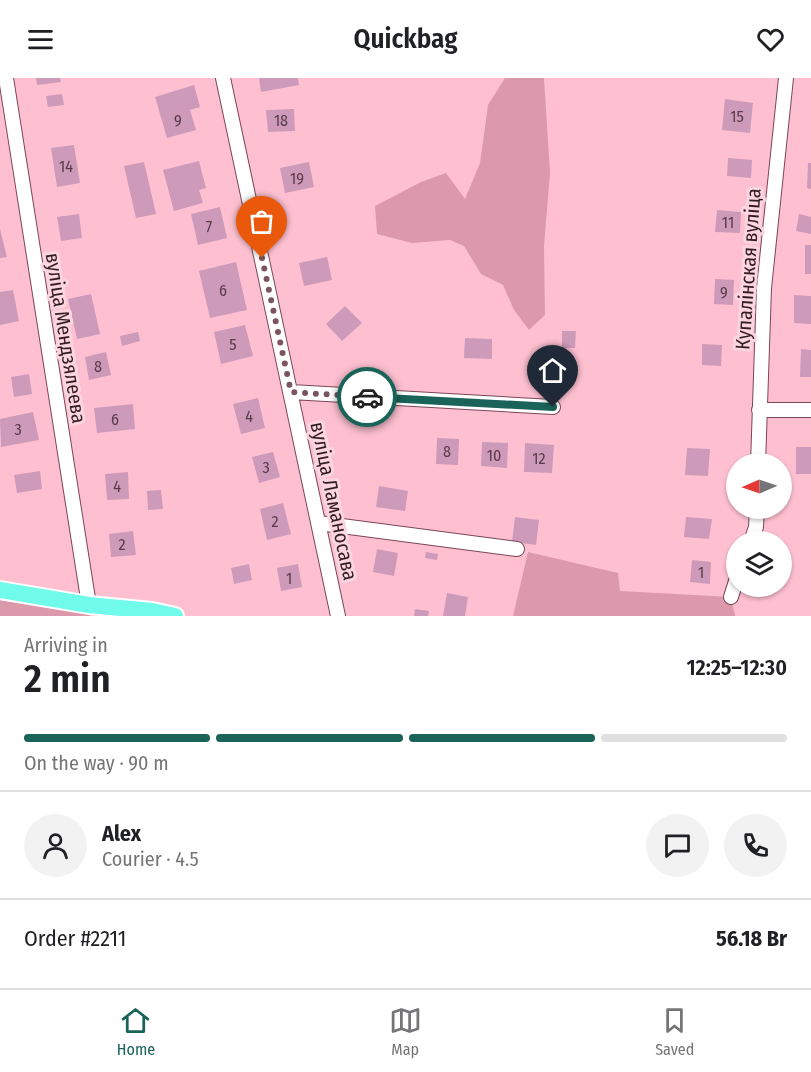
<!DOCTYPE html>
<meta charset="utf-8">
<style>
body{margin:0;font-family:"Fira Sans Condensed",sans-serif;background:#f2f2f2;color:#202124;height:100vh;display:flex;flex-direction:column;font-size:22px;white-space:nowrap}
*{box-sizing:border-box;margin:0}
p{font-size:20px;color:#757577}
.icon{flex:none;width:33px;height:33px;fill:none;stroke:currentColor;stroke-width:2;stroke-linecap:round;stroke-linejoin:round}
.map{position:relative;height:538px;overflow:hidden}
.panel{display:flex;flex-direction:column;background:#fff;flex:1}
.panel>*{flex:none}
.needle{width:39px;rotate:268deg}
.tools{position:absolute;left:726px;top:375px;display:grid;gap:12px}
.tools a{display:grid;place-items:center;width:66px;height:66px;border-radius:50%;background:#fff;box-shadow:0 2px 4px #0004;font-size:30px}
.pin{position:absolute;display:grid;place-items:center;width:51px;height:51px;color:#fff;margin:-62px -26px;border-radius:50% 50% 50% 0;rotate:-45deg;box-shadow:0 0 6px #0007}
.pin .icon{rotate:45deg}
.courier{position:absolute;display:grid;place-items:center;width:60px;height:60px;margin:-30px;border:4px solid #1a6358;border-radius:50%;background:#fff;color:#222;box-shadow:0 2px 8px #0007}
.headline em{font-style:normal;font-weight:600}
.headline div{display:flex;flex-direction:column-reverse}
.headline{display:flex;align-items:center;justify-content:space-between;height:102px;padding:0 24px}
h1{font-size:39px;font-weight:600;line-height:45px}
.bar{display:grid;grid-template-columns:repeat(4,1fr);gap:9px 6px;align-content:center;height:72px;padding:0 24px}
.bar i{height:8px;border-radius:4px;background:#e0e0e0}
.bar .selected{background:#1a6358}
.bar p{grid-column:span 4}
.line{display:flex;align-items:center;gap:15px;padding:0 24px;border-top:2px solid #e0e0e0}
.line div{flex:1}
.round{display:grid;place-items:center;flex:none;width:63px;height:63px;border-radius:32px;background:#f2f2f2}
header{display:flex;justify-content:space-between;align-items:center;height:78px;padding:0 24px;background:#fff;font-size:27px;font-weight:600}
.tabs{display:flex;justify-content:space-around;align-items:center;height:84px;border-top:2px solid #e0e0e0;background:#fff;font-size:16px;color:#757577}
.tabs a{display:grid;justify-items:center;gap:3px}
.tabs .selected{color:#1a6358}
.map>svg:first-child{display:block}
.green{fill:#dd99ac}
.building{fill:#cd9aba}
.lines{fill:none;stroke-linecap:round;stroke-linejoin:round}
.minor-casing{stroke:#7a4656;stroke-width:16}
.major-casing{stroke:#fff;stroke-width:20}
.minor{stroke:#fff;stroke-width:14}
.major{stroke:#71fbeb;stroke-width:16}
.done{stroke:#7a5560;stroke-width:6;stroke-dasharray:0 10.8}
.route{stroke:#1a6358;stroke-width:8}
.labels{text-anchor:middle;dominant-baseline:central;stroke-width:6;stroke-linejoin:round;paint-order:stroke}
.number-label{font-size:16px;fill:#5a3c49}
.street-label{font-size:20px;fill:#331c23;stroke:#fbd5df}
</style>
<header><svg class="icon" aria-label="menu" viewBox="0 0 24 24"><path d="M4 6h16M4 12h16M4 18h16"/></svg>Quickbag<svg class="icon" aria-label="heart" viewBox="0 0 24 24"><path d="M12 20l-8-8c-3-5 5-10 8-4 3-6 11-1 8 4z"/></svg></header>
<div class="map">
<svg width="811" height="538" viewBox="0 0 811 538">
<rect width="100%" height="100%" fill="#fec0d1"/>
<!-- green -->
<path class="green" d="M505,0H544L550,95L544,168L545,237L529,252L514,232L503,207L481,196L464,168L450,162L412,165L377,156L375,128L421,104L446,95L465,121L480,85L488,27Z
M528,474L618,495L620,513L731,519L735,538H513Z
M0,508L89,527L90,538H0Z"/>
<!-- building -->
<path class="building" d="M36,0H60L61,4L37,7Z
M259,0H298L299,7L261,14Z
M194,7L200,29L190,32L196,52L167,60L155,19Z
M62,16L64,27L48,29L46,18Z
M725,21L753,25L750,55L722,52Z
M294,31L295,53L268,54L266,32Z
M74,67L80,105L57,109L51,70Z
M728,80L752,82L751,100L727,98Z
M199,83L206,110L199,112L203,125L174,133L163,92Z
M144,84L156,136L136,140L124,88Z
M309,84L314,109L285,115L280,90Z
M808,85H811V111L807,110Z
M220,129L227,160L198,167L191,136Z
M717,132L741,134L740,155L715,154Z
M79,136L82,160L61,163L57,139Z
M799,136L811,139V156L796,153Z
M0,151L7,179L0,180Z
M805,167H811V196H805Z
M327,179L332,202L304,208L299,185Z
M236,184L247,232L210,240L199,193Z
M715,201L734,202L733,227L714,226Z
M13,212L19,243L0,247V214Z
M91,216L100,256L77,261L68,221Z
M794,217L811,218V246L794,245Z
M345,228L362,245L342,263L326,246Z
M245,247L253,278L221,286L214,254Z
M562,253H576L575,270H562Z
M138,254L140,263L122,268L120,258Z
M465,260L492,261V281L464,280Z
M702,266L722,267L721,288L702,287Z
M801,271L811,272V299H800Z
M106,274L111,297L89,302L85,279Z
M29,296L32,316L14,319L11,299Z
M258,320L265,350L241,356L233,326Z
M133,326L135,351L97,355L94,330Z
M33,334L39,362L1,369L0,341Z
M437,360L459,361L458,387L436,386Z
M482,364L508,365L507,390L481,388Z
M525,365L554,367L552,395L524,394Z
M796,369H811V396H796Z
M687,370L710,371L708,398L685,397Z
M273,374L280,399L259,405L252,379Z
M40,393L42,411L17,415L14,397Z
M128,394L129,421L107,422L105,396Z
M379,408L408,413L405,433L376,429Z
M161,412L163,431L148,432L147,413Z
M283,425L291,456L267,462L260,431Z
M515,439L539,442L536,467L512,464Z
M686,439L712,441L709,461L684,459Z
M133,453L136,477L111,479L109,456Z
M377,471L398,475L394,498L373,494Z
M426,474L438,476L437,482L425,480Z
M692,482L711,484L710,506L690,504Z
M249,486L252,502L234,506L231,490Z
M298,486L302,509L281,513L277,490Z
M447,515L468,519L465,538H443Z
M415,531L429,533L428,538H414Z"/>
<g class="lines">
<!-- minor casing -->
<g class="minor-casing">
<path id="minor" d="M6,0L89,527
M223,0L338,538
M291,314L553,329
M759,332H811
M758,386L764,210L786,0
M319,445L517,471
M751,464L756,449L757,430
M731,519L736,503"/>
</g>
<!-- major casing -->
<g class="major-casing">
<path id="major" d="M0,512L89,527L152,533L175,538"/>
</g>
<!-- minor -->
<use href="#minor" class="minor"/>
<!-- major -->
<use href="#major" class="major"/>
</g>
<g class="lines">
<!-- done -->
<path class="done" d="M262,180L291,314L367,319"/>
<!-- route -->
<path class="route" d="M367,319L553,329"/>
</g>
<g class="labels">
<!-- number labels -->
<g class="number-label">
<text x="737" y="38">15</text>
<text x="178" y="42">9</text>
<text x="281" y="42">18</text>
<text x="66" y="88">14</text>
<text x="297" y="100">19</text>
<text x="728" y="144">11</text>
<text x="209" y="148">7</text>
<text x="223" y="212">6</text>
<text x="724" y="214">9</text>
<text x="233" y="266">5</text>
<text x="98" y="288">8</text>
<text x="249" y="338">4</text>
<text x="115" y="341">6</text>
<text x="18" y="351">3</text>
<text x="447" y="373">8</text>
<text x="494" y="377">10</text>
<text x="539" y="380">12</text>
<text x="266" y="389">3</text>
<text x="117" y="408">4</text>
<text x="275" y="443">2</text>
<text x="122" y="466">2</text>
<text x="701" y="494">1</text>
<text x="289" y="500">1</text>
</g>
<!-- street labels -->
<g class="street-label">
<text transform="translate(748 191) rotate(-86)">Купалінская вуліца</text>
<text transform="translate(66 260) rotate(81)">вуліца Мендзялеева</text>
<text transform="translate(334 423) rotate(78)">вуліца Ламаносава</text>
</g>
</g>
</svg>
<div class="tools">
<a><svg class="needle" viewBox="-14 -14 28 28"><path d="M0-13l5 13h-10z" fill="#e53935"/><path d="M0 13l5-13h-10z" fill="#757577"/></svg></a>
<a><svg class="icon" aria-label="layers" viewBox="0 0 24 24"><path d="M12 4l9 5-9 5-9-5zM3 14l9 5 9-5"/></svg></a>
</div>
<div class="pin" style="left:262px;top:180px;background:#ea580c"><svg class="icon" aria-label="bag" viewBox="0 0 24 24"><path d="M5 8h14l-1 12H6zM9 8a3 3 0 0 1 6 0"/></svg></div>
<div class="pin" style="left:553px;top:329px;background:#1f2937"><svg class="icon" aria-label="home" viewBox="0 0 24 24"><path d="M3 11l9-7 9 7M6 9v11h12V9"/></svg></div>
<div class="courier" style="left:367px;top:319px"><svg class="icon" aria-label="car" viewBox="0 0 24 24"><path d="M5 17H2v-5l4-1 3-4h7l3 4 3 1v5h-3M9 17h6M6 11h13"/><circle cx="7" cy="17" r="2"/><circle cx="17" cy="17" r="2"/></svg></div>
</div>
<section class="panel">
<div class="headline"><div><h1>2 min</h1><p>Arriving in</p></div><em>12:25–12:30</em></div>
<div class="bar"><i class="selected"></i><i class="selected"></i><i class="selected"></i><i></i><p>On the way · 90 m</p></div>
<div class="line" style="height:108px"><a class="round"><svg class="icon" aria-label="person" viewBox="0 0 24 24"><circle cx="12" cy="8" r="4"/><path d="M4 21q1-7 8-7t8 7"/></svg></a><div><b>Alex</b><p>Courier · 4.5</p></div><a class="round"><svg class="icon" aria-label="chat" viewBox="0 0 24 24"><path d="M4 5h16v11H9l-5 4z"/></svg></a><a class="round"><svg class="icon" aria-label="phone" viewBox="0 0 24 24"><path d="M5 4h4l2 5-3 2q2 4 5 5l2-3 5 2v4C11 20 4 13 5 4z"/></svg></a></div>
<div class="line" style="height:78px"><div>Order #2211</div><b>56.18 Br</b></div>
</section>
<nav class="tabs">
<a class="selected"><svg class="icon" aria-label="home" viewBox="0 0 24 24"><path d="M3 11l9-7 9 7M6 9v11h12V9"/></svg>Home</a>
<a><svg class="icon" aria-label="map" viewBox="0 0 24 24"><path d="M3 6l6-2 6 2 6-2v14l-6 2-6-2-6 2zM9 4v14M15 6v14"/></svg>Map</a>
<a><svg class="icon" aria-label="saved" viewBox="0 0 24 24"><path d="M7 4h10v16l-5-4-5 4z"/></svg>Saved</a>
</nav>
